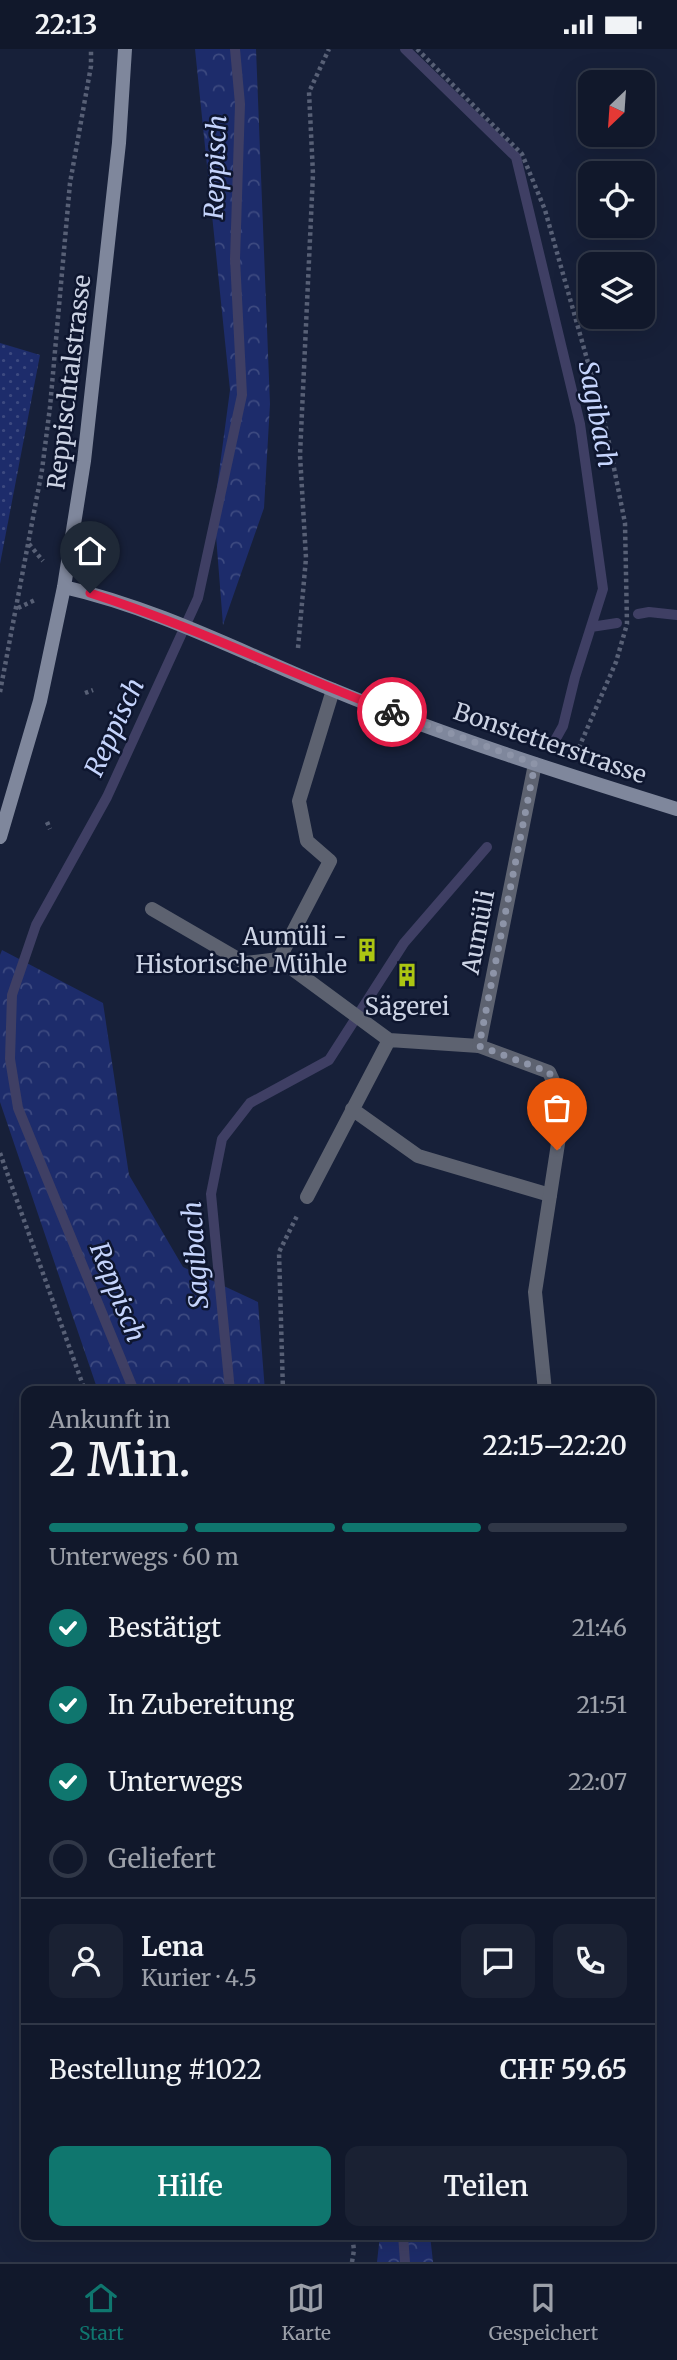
<!DOCTYPE html>
<html lang="de">
<meta charset="utf-8">
<style>
body{margin:0;font-family:Merriweather,serif;background:#1a2133;color:#f1f3f6;height:100vh;display:flex;flex-direction:column;font-size:26px;white-space:nowrap}
*{box-sizing:border-box;margin:0}
p{font-size:23px;color:#9ca0a9}
.icon{flex:none;width:38px;height:38px;fill:none;stroke:currentColor;stroke-width:2;stroke-linecap:round;stroke-linejoin:round}
.map{position:relative;flex:1;overflow:hidden}
.panel{position:absolute;left:21px;top:1337px;width:634px;height:854px;display:flex;flex-direction:column;background:#11182b;border-radius:14px;box-shadow:0 7px 28px #0002,0 0 0 2px #303747}
.panel>*{flex:none}
.needle{width:46px;rotate:205deg}
.tools{position:absolute;left:578px;top:21px;display:grid;gap:14px}
.tools a{display:grid;place-items:center;width:77px;height:77px;border-radius:14px;background:#11182b;box-shadow:0 7px 28px #0002,0 0 0 2px #303747;font-size:35px}
.pin{position:absolute;display:grid;place-items:center;width:60px;height:60px;color:#fff;margin:-72px -30px;border-radius:50% 50% 50% 0;rotate:-45deg;box-shadow:0 0 7px #0007}
.pin .icon{rotate:45deg}
.courier{position:absolute;display:grid;place-items:center;width:70px;height:70px;margin:-35px;border:5px solid #e11d48;border-radius:50%;background:#fff;color:#222;box-shadow:0 2px 9px #0007}
.summary em{font-style:normal;font-weight:600}
.summary div{display:flex;flex-direction:column-reverse}
.summary{display:flex;align-items:center;justify-content:space-between;height:119px;padding:0 28px}
h1{font-size:46px;font-weight:600;line-height:52px}
.bar{display:grid;grid-template-columns:repeat(4,1fr);gap:10px 7px;align-content:center;height:84px;padding:0 28px}
.bar i{height:9px;border-radius:5px;background:#303747}
.bar .on{background:#0f766e}
.bar p{grid-column:span 4}
.line{display:flex;align-items:center;gap:18px;padding:0 28px;border-top:2px solid #303747}
.line div{flex:1}
.round{display:grid;place-items:center;flex:none;width:74px;height:74px;border-radius:14px;background:#1a2133}
ol{padding:0 28px;list-style:none}
li{display:flex;align-items:center;gap:21px;height:77px}
li p{margin-inline-start:auto}
li .icon{padding:7px;border-radius:50%;background:#0f766e;color:#fff;stroke-width:4}
li:last-child{color:#9ca0a9}
li i{width:38px;height:38px;border:4px solid #303747;border-radius:50%}
.primary-button{display:flex;gap:14px;margin-top:auto;padding:14px 28px}
.primary-button a{flex:1;height:80px;border-radius:14px;background:#0f766e;color:#fff;font-size:28px;font-weight:600;line-height:80px;text-align:center}
.primary-button a+a{background:#1a2133;color:#f1f3f6}
.status{display:flex;justify-content:space-between;align-items:center;height:49px;padding:0 35px;background:#11182b;direction:ltr}
.status svg{height:19px;fill:currentColor}
.dock{display:flex;justify-content:space-around;align-items:center;height:98px;border-top:2px solid #303747;background:#11182b;font-size:19px;color:#9ca0a9}
.dock a{display:grid;justify-items:center;gap:4px}
.dock .on{color:#0f766e}
.map>svg:first-child{display:block}
.grass{fill:url(#grass-dots)}
.forest{fill:url(#forest-crowns)}
.lines{fill:none;stroke-linecap:round;stroke-linejoin:round}
.stream{stroke:#3f3f64;stroke-width:10}
.path{stroke:#586076;stroke-width:4.5;stroke-dasharray:3.5 3.5;stroke-linecap:butt}
.lane{stroke:#5d6270;stroke-width:14}
.street{stroke:#5d6270;stroke-width:14}
.secondary{stroke:#7f879c;stroke-width:14}
.done{stroke:#8d94a8;stroke-width:7;stroke-dasharray:0 12.6}
.route{stroke:#e11d48;stroke-width:9}
.labels{text-anchor:middle;dominant-baseline:central;stroke-width:5;stroke-linejoin:round;paint-order:stroke}
.street-label{font-size:24px;fill:#ccd3e4;stroke:#0e162f}
.poi-label{font-size:24px;fill:#ccd3e4;stroke:#0e162f;text-anchor:end}
.water-label{font-size:26px;font-style:italic;fill:#c5d4fc;stroke:#0e162f}
</style>
<div class="status"><b>22:13</b><svg viewBox="0 0 49 12"><path d="M0 12V9h3v3zM5 12V6h3v6zM10 12V3h3v9zM15 12V0h3v12zM26 1h20v11H26zM47 4h2v5h-2z"/></svg></div>
<div class="map">
<svg width="677" height="2213" viewBox="0 0 677 2213">
<defs>
<pattern id="grass-dots" width="8" height="8" patternUnits="userSpaceOnUse" patternTransform="scale(1.75)"><rect width="8" height="8" fill="#1d2c6b"/><path d="M2 2h.1M6 6h.1" fill="none" stroke="#3d4a80" stroke-width="1.8" stroke-linecap="round"/></pattern>
<pattern id="forest-crowns" width="20" height="18" patternUnits="userSpaceOnUse" patternTransform="scale(1.75)"><rect width="20" height="18" fill="#1d2c6b"/><path d="M2 6a3 3 0 1 1 6 0M12 15a3 3 0 1 1 6 0" fill="none" stroke="#3d4a80"/></pattern>
</defs>
<rect width="100%" height="100%" fill="#172039"/>
<!-- grass -->
<path class="grass" d="M0,294L40,306L0,515Z"/>
<!-- forest -->
<path class="forest" d="M195,0H256L270,355L264,459L223,576L214,461L230,341Z
M2,901L103,954L129,1126L183,1218L258,1253L265,1342H98L0,1053V906Z
M380,2186H430L433,2213H377Z"/>
<g class="lines">
<!-- stream -->
<path class="stream" d="M405,0L516,108L580,375L603,540L575,628L563,677L554,693
M638,565L649,563L677,566
M591,578L617,574
M134,1342L18,1059L10,1010L12,946L36,876L107,748L198,549L242,346L235,210L240,55L235,0
M230,1342L211,1145L222,1090L250,1054L329,1011L404,894L487,798
M403,2186L405,2213"/>
<!-- path -->
<path class="path" d="M417,0L522,105L545,161L605,374L625,474L627,575L616,613L577,703
M29,495L43,512
M18,559L35,551
M298,599L306,509L300,406L313,125L309,43L329,0
M0,643L42,421L50,358L70,134L91,17V0
M85,644L93,641
M47,773L50,780
M0,1104L85,1342
M283,1342L279,1203L297,1167
M352,2213L354,2201L352,2186"/>
<!-- lane -->
<path class="lane" d="M152,860L245,914L279,910L389,991L479,997
M279,910L330,812L307,792L299,752L333,641
M352,1060L418,1107L550,1146
M307,1148L389,991"/>
<!-- street -->
<path class="street" d="M535,715L479,997L549,1023L564,1056L535,1243L545,1342"/>
<!-- secondary -->
<path class="secondary" d="M64,538C157,559 243,604 331,640C444,687 561,724 677,760
M0,788L40,652L64,538L84,412L119,94L125,0"/>
</g>
<g class="lines">
<!-- done -->
<path class="done" d="M392,663L535,715L479,997L549,1023L564,1056L557,1101"/>
<!-- route -->
<path class="route" d="M90,544C193,577 291,625 392,663"/>
</g>
<!-- icons -->
<defs>
<g id="building-bare" transform="scale(1.89)"><path d="M-4-6H4V6H1V3H-1V6H-4ZM-2.5-4.3h1.7v1.8h-1.7ZM.8-4.3h1.7v1.8H.8ZM-2.5-1h1.7V.8h-1.7ZM.8-1h1.7V.8H.8Z" fill="#acc612" stroke="#0e162f" stroke-width="2.5" paint-order="stroke"/></g>
</defs>
<g fill-rule="evenodd">
<use href="#building-bare" x="367" y="901"/>
<use href="#building-bare" x="407" y="926"/>
</g>
<g class="labels">
<!-- street labels -->
<g class="street-label">
<text transform="translate(69 333) rotate(-83)">Reppischtalstrasse</text>
<text transform="translate(550 694) rotate(19)">Bonstetterstrasse</text>
<text transform="translate(478 883) rotate(-79)">Aumüli</text>
</g>
<!-- poi labels -->
<g class="poi-label">
<text x="347" y="887">Aumüli -<tspan x="347" dy="28">Historische Mühle</tspan></text>
<text x="407" y="957" text-anchor="middle">Sägerei</text>
</g>
<!-- water labels -->
<g class="water-label">
<text transform="translate(215 118) rotate(-88)">Reppisch</text>
<text transform="translate(598 365) rotate(79)">Sagibach</text>
<text transform="translate(114 678) rotate(-65)">Reppisch</text>
<text transform="translate(195 1206) rotate(-94)">Sagibach</text>
<text transform="translate(118 1243) rotate(68)">Reppisch</text>
</g>
</g>
</svg>
<div class="tools">
<a><svg class="needle" viewBox="-14 -14 28 28"><path d="M0-13l5 13h-10z" fill="#e53935"/><path d="M0 13l5-13h-10z" fill="#9ca0a9"/></svg></a>
<a><svg class="icon" aria-label="locate" viewBox="0 0 24 24"><circle cx="12" cy="12" r="6"/><path d="M12 2v4M12 18v4M2 12h4M18 12h4"/></svg></a>
<a><svg class="icon" aria-label="layers" viewBox="0 0 24 24"><path d="M12 4l9 5-9 5-9-5zM3 14l9 5 9-5"/></svg></a>
</div>
<div class="pin" style="left:557px;top:1101px;background:#ea580c"><svg class="icon" aria-label="bag" viewBox="0 0 24 24"><path d="M5 8h14l-1 12H6zM9 8a3 3 0 0 1 6 0"/></svg></div>
<div class="pin" style="left:90px;top:544px;background:#1f2937"><svg class="icon" aria-label="home" viewBox="0 0 24 24"><path d="M3 11l9-7 9 7M6 9v11h12V9"/></svg></div>
<div class="courier" style="left:392px;top:663px"><svg class="icon" aria-label="bike" viewBox="0 0 24 24"><circle cx="6" cy="16" r="4"/><circle cx="18" cy="16" r="4"/><path d="M6 16l4-8h5l3 8M10 8l3 8H6M13 5h3"/></svg></div>
<section class="panel">
<div class="summary"><div><h1>2 Min.</h1><p>Ankunft in</p></div><em>22:15–22:20</em></div>
<div class="bar"><i class="on"></i><i class="on"></i><i class="on"></i><i></i><p>Unterwegs · 60 m</p></div>
<ol>
<li><svg class="icon" aria-label="check" viewBox="0 0 24 24"><path d="M5 12l5 5 9-10"/></svg>Bestätigt<p>21:46</p></li>
<li><svg class="icon" aria-label="check" viewBox="0 0 24 24"><path d="M5 12l5 5 9-10"/></svg>In Zubereitung<p>21:51</p></li>
<li><svg class="icon" aria-label="check" viewBox="0 0 24 24"><path d="M5 12l5 5 9-10"/></svg>Unterwegs<p>22:07</p></li>
<li><i></i>Geliefert</li>
</ol>
<div class="line" style="height:126px"><a class="round"><svg class="icon" aria-label="person" viewBox="0 0 24 24"><circle cx="12" cy="8" r="4"/><path d="M4 21q1-7 8-7t8 7"/></svg></a><div><b>Lena</b><p>Kurier · 4.5</p></div><a class="round"><svg class="icon" aria-label="chat" viewBox="0 0 24 24"><path d="M4 5h16v11H9l-5 4z"/></svg></a><a class="round"><svg class="icon" aria-label="phone" viewBox="0 0 24 24"><path d="M5 4h4l2 5-3 2q2 4 5 5l2-3 5 2v4C11 20 4 13 5 4z"/></svg></a></div>
<div class="line" style="height:91px"><div>Bestellung #1022</div><b>CHF 59.65</b></div>
<div class="primary-button"><a>Hilfe</a><a>Teilen</a></div>
</section>
</div>
<nav class="dock">
<a class="on"><svg class="icon" aria-label="home" viewBox="0 0 24 24"><path d="M3 11l9-7 9 7M6 9v11h12V9"/></svg>Start</a>
<a><svg class="icon" aria-label="map" viewBox="0 0 24 24"><path d="M3 6l6-2 6 2 6-2v14l-6 2-6-2-6 2zM9 4v14M15 6v14"/></svg>Karte</a>
<a><svg class="icon" aria-label="saved" viewBox="0 0 24 24"><path d="M7 4h10v16l-5-4-5 4z"/></svg>Gespeichert</a>
</nav>
